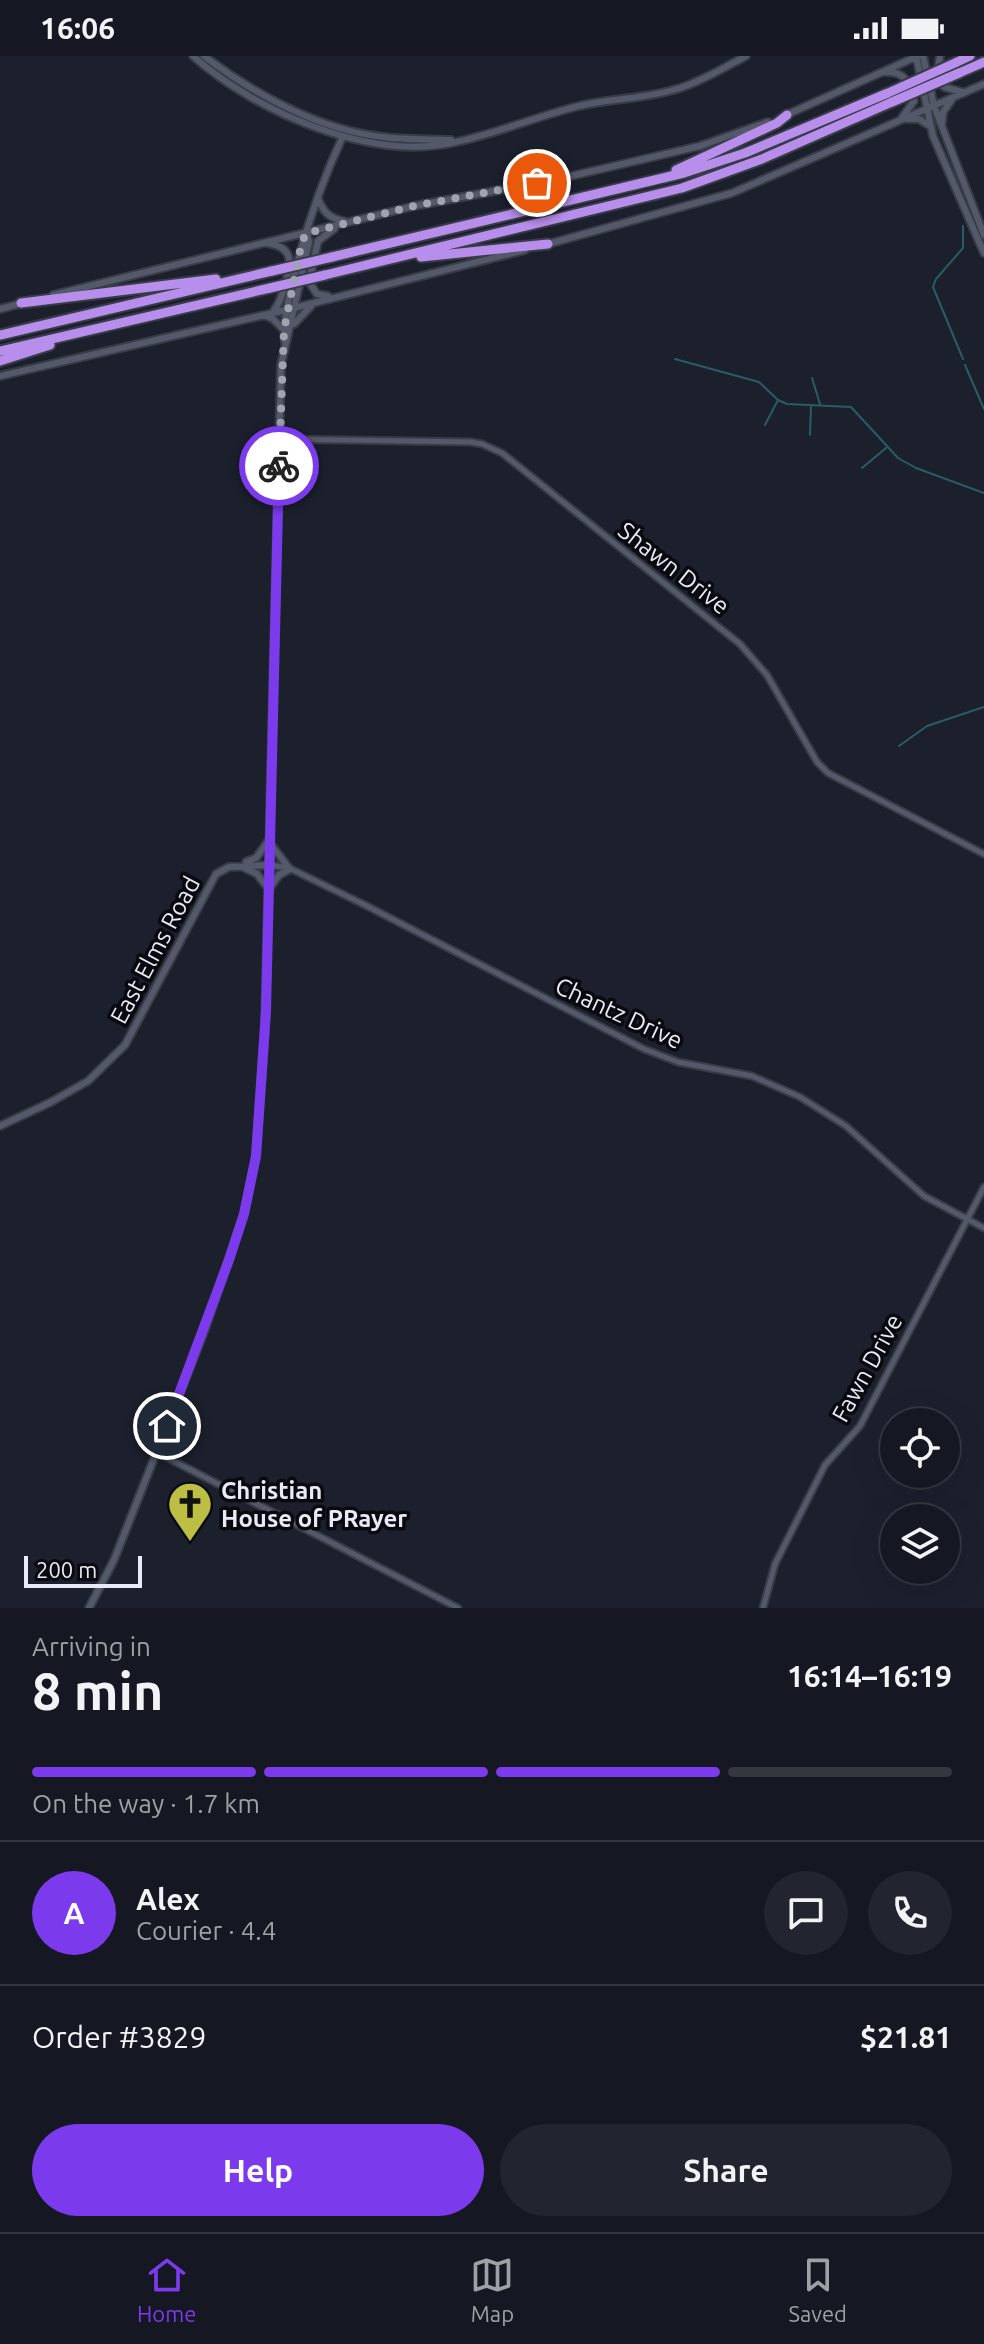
<!DOCTYPE html>
<meta charset="utf-8">
<style>
body{margin:0;font-family:Ubuntu,sans-serif;background:#22252f;color:#f1f3f6;height:100vh;display:flex;flex-direction:column;font-size:30px;white-space:nowrap}
*{box-sizing:border-box;margin:0}
p{font-size:26px;color:#9da0a5}
.icon{flex:none;width:44px;height:44px;fill:none;stroke:currentColor;stroke-width:2;stroke-linecap:round;stroke-linejoin:round}
.map{position:relative;height:1552px;overflow:hidden}
.details{display:flex;flex-direction:column;background:#151822;flex:1}
.details>*{flex:none}
.controls{position:absolute;left:880px;top:1352px;display:grid;gap:16px}
.controls a{display:grid;place-items:center;width:80px;height:80px;border-radius:50%;background:#151822;box-shadow:0 8px 32px #0002,0 0 0 2px #343740;font-size:40px}
.scale{position:absolute;left:24px;bottom:20px;width:118px;box-sizing:border-box;padding-left:8px;border:4px solid #e8ebf5;border-top:0;font-size:22px;line-height:28px;white-space:nowrap;color:#e8ebf5;-webkit-text-stroke:6px #080a10;paint-order:stroke}
.pin{position:absolute;display:grid;place-items:center;width:68px;height:68px;color:#fff;margin:-34px;border:4px solid #fff;border-radius:50%;box-shadow:0 2px 8px #0007}
.courier{position:absolute;display:grid;place-items:center;width:80px;height:80px;margin:-40px;border:6px solid #7c3aed;border-radius:50%;background:#fff;color:#222;box-shadow:0 2px 10px #0007}
.headline em{font-style:normal;font-weight:600}
.headline div{display:flex;flex-direction:column-reverse}
.headline{display:flex;align-items:center;justify-content:space-between;height:136px;padding:0 32px}
h1{font-size:52px;font-weight:600;line-height:60px}
.bar{display:grid;grid-template-columns:repeat(4,1fr);gap:12px 8px;align-content:center;height:96px;padding:0 32px}
.bar i{height:10px;border-radius:6px;background:#343740}
.bar .selected{background:#7c3aed}
.bar p{grid-column:span 4}
.line{display:flex;align-items:center;gap:20px;padding:0 32px;border-top:2px solid #343740}
.line div{flex:1}
.round{display:grid;place-items:center;flex:none;width:84px;height:84px;border-radius:42px;background:#22252f}
.primary-button{display:flex;gap:16px;margin-top:auto;padding:16px 32px}
.primary-button a{flex:1;height:92px;border-radius:48px;background:#7c3aed;color:#fff;font-size:32px;font-weight:600;line-height:92px;text-align:center}
.primary-button a+a{background:#22252f;color:#f1f3f6}
.status{display:flex;justify-content:space-between;align-items:center;height:56px;padding:0 40px;background:#151822;direction:ltr}
.status svg{height:22px;fill:currentColor}
.menu{display:flex;justify-content:space-around;align-items:center;height:112px;border-top:2px solid #343740;background:#151822;font-size:22px;color:#9da0a5}
.menu a{display:grid;justify-items:center;gap:4px}
.menu .selected{color:#7c3aed}
.map>svg:first-child{display:block}
.lines{fill:none;stroke-linecap:round;stroke-linejoin:round}
.stream{stroke:#285d64;stroke-width:2}
.tertiary-casing{stroke:#383c46;stroke-width:9}
.secondary-casing{stroke:#383c46;stroke-width:10}
.motorway-casing{stroke:#383c46;stroke-width:13}
.tertiary{stroke:#545969;stroke-width:5}
.secondary{stroke:#545969;stroke-width:6}
.motorway{stroke:#b88eec;stroke-width:9}
.motorway-bridge-casing{stroke:#383c46;stroke-width:13;stroke-linecap:butt}
.motorway-bridge{stroke:#b88eec;stroke-width:9}
.done{stroke:#a1a4af;stroke-width:8;stroke-dasharray:0 14.4}
.route{stroke:#7c3aed;stroke-width:10}
.labels{text-anchor:middle;dominant-baseline:central;stroke-width:7;stroke-linejoin:round;paint-order:stroke}
.street-label{font-size:24px;fill:#e8ebf5;stroke:#080a10}
.poi-label{font-size:24px;font-weight:bold;fill:#e8ebf5;stroke:#080a10;text-anchor:start}
</style>
<div class="status"><b>16:06</b><svg viewBox="0 0 49 12"><path d="M0 12V9h3v3zM5 12V6h3v6zM10 12V3h3v9zM15 12V0h3v12zM26 1h20v11H26zM47 4h2v5h-2z"/></svg></div>
<div class="map">
<svg width="984" height="1552" viewBox="0 0 984 1552">
<rect width="100%" height="100%" fill="#1c202d"/>
<g class="lines">
<!-- stream -->
<path class="stream" d="M963,170V192L936,223L933,231L963,303
M675,303L759,326L778,344
M965,309L984,353
M812,322L820,348
M765,369L778,344L787,348L851,351L898,402L916,412L984,437
M810,379L811,350
M862,412L886,392
M899,690L927,670L984,651"/>
<!-- tertiary casing -->
<g class="tertiary-casing">
<path id="tertiary" d="M279,383L471,386L482,388L502,397L740,588L767,619L817,706L828,717L984,798
M270,809L289,812L365,849L644,993L678,1006L752,1020L800,1041L846,1070L924,1140L984,1172
M156,1396L458,1552
M763,1552L775,1508L825,1409L860,1370L984,1131"/>
</g>
<!-- secondary casing -->
<g class="secondary-casing">
<path id="secondary" d="M193,0C256,56 371,106 456,86C498,77 538,60 579,50C612,42 647,43 680,32C703,25 725,11 746,0
M204,0C254,38 319,74 383,81C406,84 429,83 451,84
M916,0L933,80L984,197
M923,0L934,50L984,179
M940,0L937,19L944,31L962,36
M886,16C906,15 909,28 914,45L901,63
M786,59L918,0
M907,63H919L930,70
M942,67L943,56L951,45
M318,143C325,159 330,162 347,166
M267,187C275,189 284,190 288,199C293,209 281,247 274,254
M548,188L732,137L984,28
M53,239L414,150L554,124L700,90L768,66
M328,240L317,238L309,226L318,185L334,173
M0,253L23,247
M264,259L273,263L283,273
M294,268L311,250
M285,286C283,265 288,245 293,225C305,174 321,127 343,80
M0,320L286,254L525,194
M272,790L289,812
M246,806L256,802L269,784
M243,811L257,818L267,831
M271,830L279,819L290,813
M0,1070L51,1046L88,1025L125,989L216,818L229,811L270,809
M89,1552L114,1504L205,1273L244,1158L256,1100L265,973L281,309L309,186L307,177"/>
</g>
<!-- motorway casing -->
<g class="motorway-casing">
<path id="motorway" d="M955,7L970,0
M959,17L984,6
M676,114L777,67L787,59
M332,201L684,117L745,97L888,37
M421,201L548,188
M325,219L682,132L762,103L892,46
M21,247L216,223
M0,279L272,215
M0,295L270,232
M0,305L50,289"/>
</g>
<!-- tertiary -->
<use href="#tertiary" class="tertiary"/>
<!-- secondary -->
<use href="#secondary" class="secondary"/>
<!-- motorway -->
<use href="#motorway" class="motorway"/>
<!-- motorway-bridge casing -->
<g class="motorway-bridge-casing">
<path id="motorway-bridge" d="M888,37L955,7
M892,46L959,17
M272,215L332,201
M270,232L325,219"/>
</g>
<!-- motorway-bridge -->
<use href="#motorway-bridge" class="motorway-bridge"/>
</g>
<g class="lines">
<!-- done -->
<path class="done" d="M279,410L284,274L302,185L307,177L414,150L537,127"/>
<!-- route -->
<path class="route" d="M167,1370L229,1204L244,1158L256,1100L266,955L279,410"/>
</g>
<!-- icons -->
<defs>
<g id="church-pin" transform="scale(2.3)"><path d="M0 17L-7.5 6A9.5 9.5 0 1 1 7.5 6Z" fill="#bcbf43" stroke="#080a10"/><path d="M-1.2-6h2.4v3.5h3.3v2.4h-3.3V6h-2.4V-.1h-3.3v-2.4h3.3Z" fill="#111"/></g>
</defs>
<g fill-rule="evenodd">
<use href="#church-pin" x="190" y="1448"/>
</g>
<g class="labels">
<!-- street labels -->
<g class="street-label">
<text transform="translate(674 512) rotate(38)">Shawn Drive</text>
<text transform="translate(155 894) rotate(-62)">East Elms Road</text>
<text transform="translate(619 957) rotate(25)">Chantz Drive</text>
<text transform="translate(867 1312) rotate(-61)">Fawn Drive</text>
</g>
<!-- poi labels -->
<g class="poi-label">
<text x="221" y="1434">Christian<tspan x="221" dy="28">House of PRayer</tspan></text>
</g>
</g>
</svg>
<div class="controls">
<a><svg class="icon" aria-label="locate" viewBox="0 0 24 24"><circle cx="12" cy="12" r="6"/><path d="M12 2v4M12 18v4M2 12h4M18 12h4"/></svg></a>
<a><svg class="icon" aria-label="layers" viewBox="0 0 24 24"><path d="M12 4l9 5-9 5-9-5zM3 14l9 5 9-5"/></svg></a>
</div>
<div class="scale">200 m</div>
<div class="pin" style="left:537px;top:127px;background:#ea580c"><svg class="icon" aria-label="bag" viewBox="0 0 24 24"><path d="M5 8h14l-1 12H6zM9 8a3 3 0 0 1 6 0"/></svg></div>
<div class="pin" style="left:167px;top:1370px;background:#1f2937"><svg class="icon" aria-label="home" viewBox="0 0 24 24"><path d="M3 11l9-7 9 7M6 9v11h12V9"/></svg></div>
<div class="courier" style="left:279px;top:410px"><svg class="icon" aria-label="bike" viewBox="0 0 24 24"><circle cx="6" cy="16" r="4"/><circle cx="18" cy="16" r="4"/><path d="M6 16l4-8h5l3 8M10 8l3 8H6M13 5h3"/></svg></div>
</div>
<section class="details">
<div class="headline"><div><h1>8 min</h1><p>Arriving in</p></div><em>16:14–16:19</em></div>
<div class="bar"><i class="selected"></i><i class="selected"></i><i class="selected"></i><i></i><p>On the way · 1.7 km</p></div>
<div class="line" style="height:144px"><b class="round" style="background:#7c3aed;color:#fff">A</b><div><b>Alex</b><p>Courier · 4.4</p></div><a class="round"><svg class="icon" aria-label="chat" viewBox="0 0 24 24"><path d="M4 5h16v11H9l-5 4z"/></svg></a><a class="round"><svg class="icon" aria-label="phone" viewBox="0 0 24 24"><path d="M5 4h4l2 5-3 2q2 4 5 5l2-3 5 2v4C11 20 4 13 5 4z"/></svg></a></div>
<div class="line" style="height:104px"><div>Order #3829</div><b>$21.81</b></div>
<div class="primary-button"><a>Help</a><a>Share</a></div>
</section>
<nav class="menu">
<a class="selected"><svg class="icon" aria-label="home" viewBox="0 0 24 24"><path d="M3 11l9-7 9 7M6 9v11h12V9"/></svg>Home</a>
<a><svg class="icon" aria-label="map" viewBox="0 0 24 24"><path d="M3 6l6-2 6 2 6-2v14l-6 2-6-2-6 2zM9 4v14M15 6v14"/></svg>Map</a>
<a><svg class="icon" aria-label="saved" viewBox="0 0 24 24"><path d="M7 4h10v16l-5-4-5 4z"/></svg>Saved</a>
</nav>
